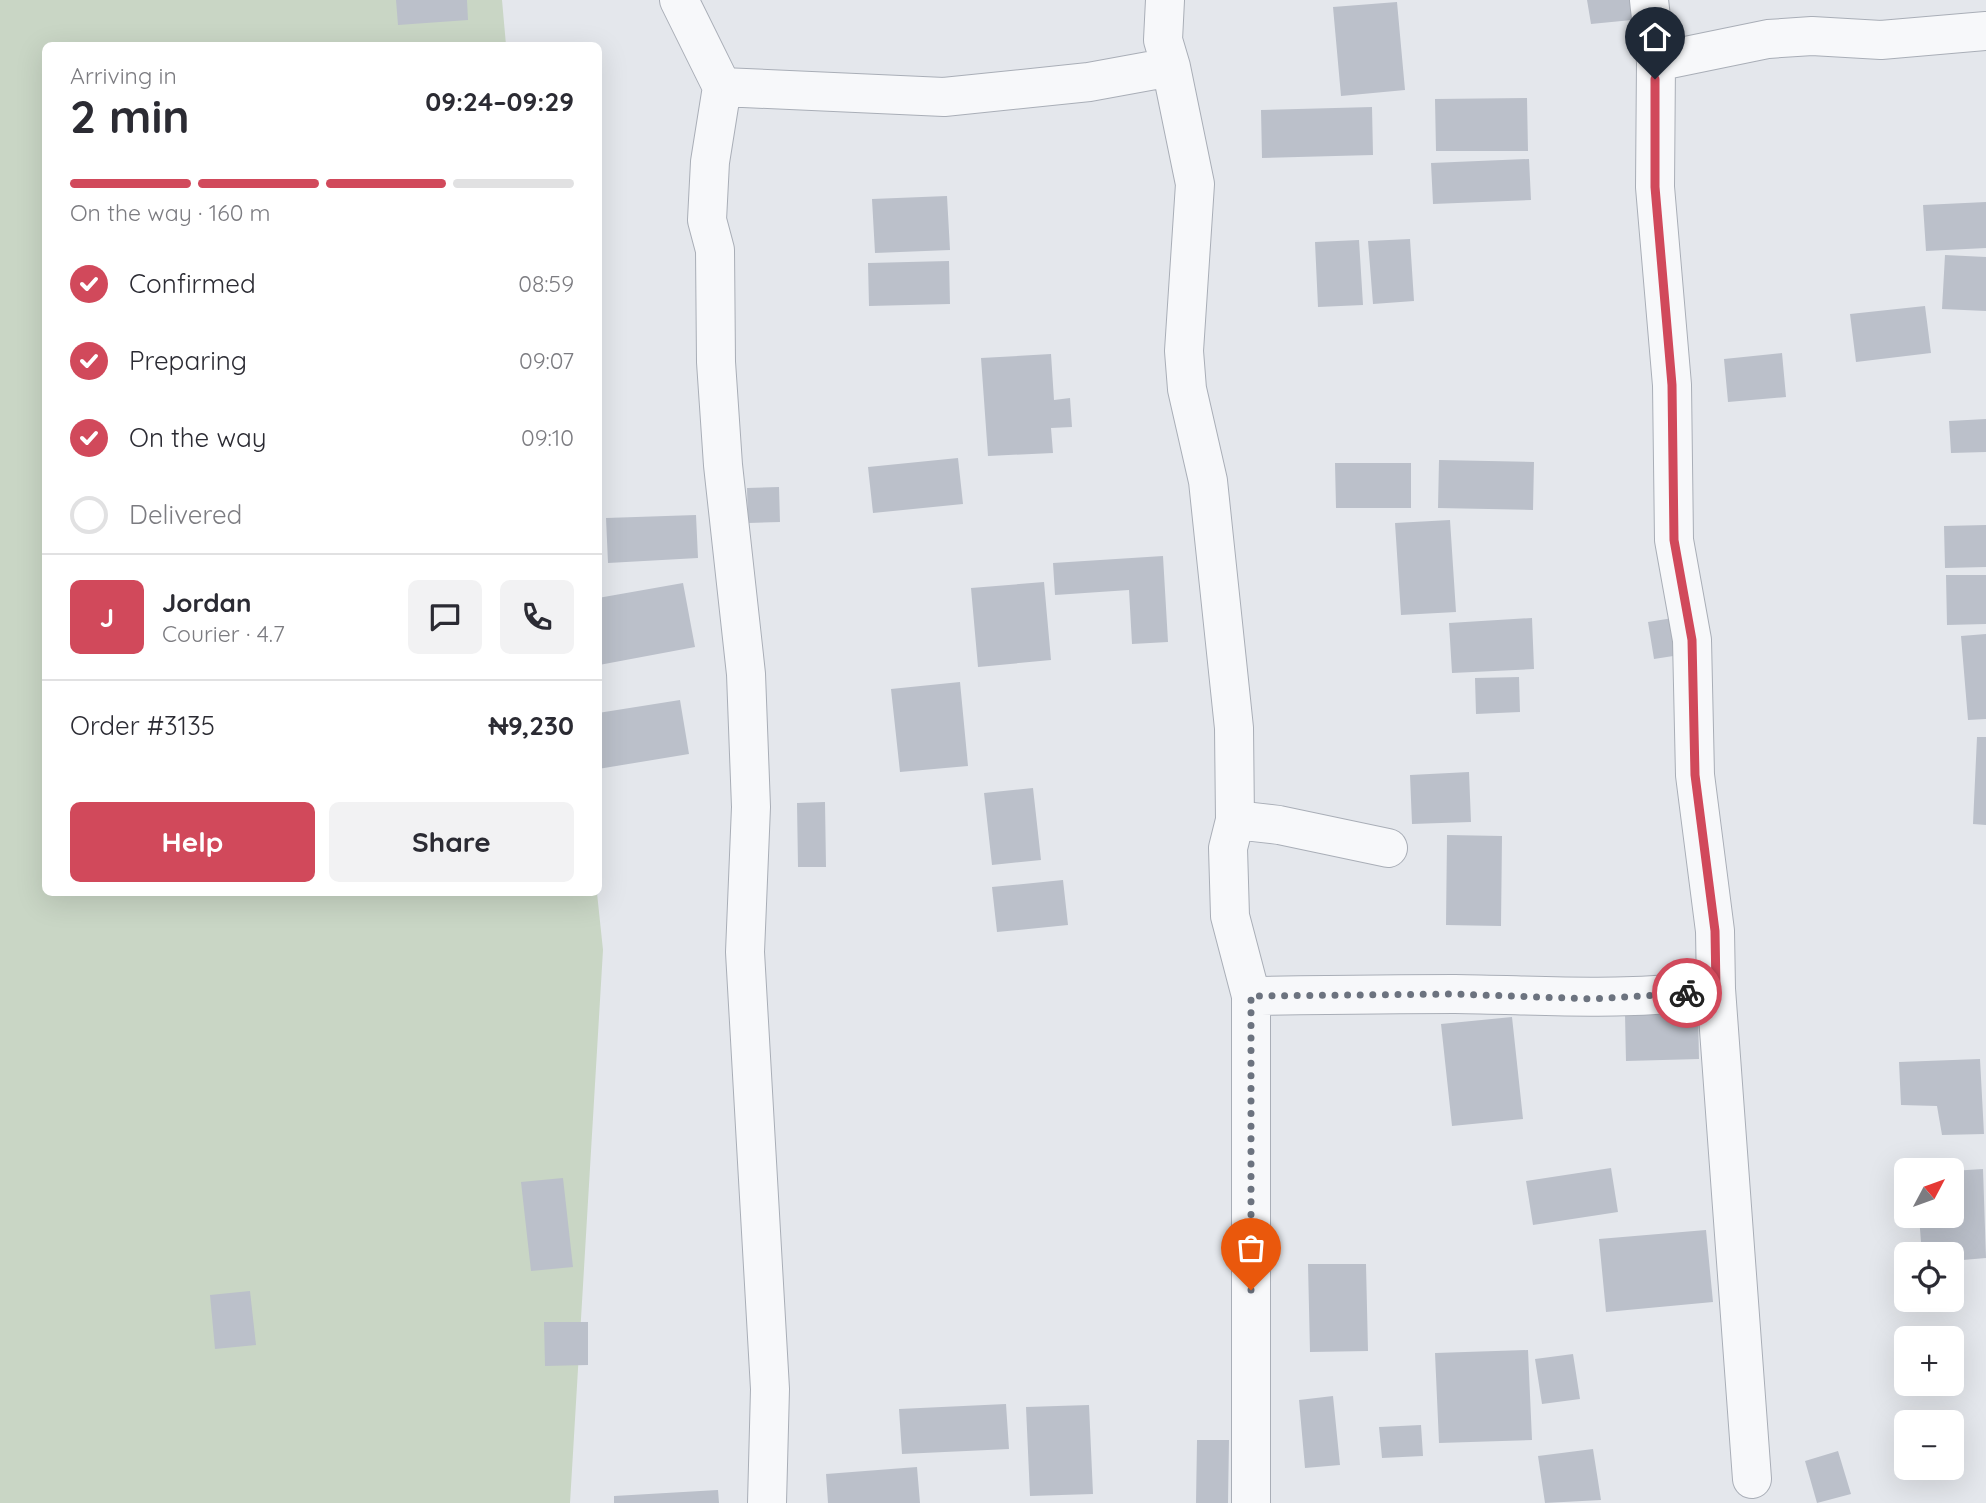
<!DOCTYPE html>
<meta charset="utf-8">
<style>
body{margin:0;font-family:Quicksand,sans-serif;background:#f2f2f3;color:#2b2b33;height:100vh;display:flex;flex-direction:column;font-size:26px;white-space:nowrap}
*{box-sizing:border-box;margin:0}
p{font-size:23px;color:#7c7c81}
.icon{flex:none;width:38px;height:38px;fill:none;stroke:currentColor;stroke-width:2;stroke-linecap:round;stroke-linejoin:round}
.map{position:relative;flex:1;overflow:hidden}
.side{position:absolute;left:42px;top:42px;width:560px;height:854px;display:flex;flex-direction:column;background:#fff;border-radius:10px;box-shadow:0 7px 28px #0002}
.side>*{flex:none}
.needle{width:46px;rotate:49deg}
.tools{position:absolute;left:1894px;top:1158px;display:grid;gap:14px}
.tools a{display:grid;place-items:center;width:70px;height:70px;border-radius:10px;background:#fff;box-shadow:0 7px 28px #0002;font-size:35px}
.pin{position:absolute;display:grid;place-items:center;width:60px;height:60px;color:#fff;margin:-72px -30px;border-radius:50% 50% 50% 0;rotate:-45deg;box-shadow:0 0 7px #0007}
.pin .icon{rotate:45deg}
.courier{position:absolute;display:grid;place-items:center;width:70px;height:70px;margin:-35px;border:5px solid #d1495b;border-radius:50%;background:#fff;color:#222;box-shadow:0 2px 9px #0007}
.overview em{font-style:normal;font-weight:800}
.overview div{display:flex;flex-direction:column-reverse}
.overview{display:flex;align-items:center;justify-content:space-between;height:119px;padding:0 28px}
h1{font-size:46px;font-weight:800;line-height:52px}
.bar{display:grid;grid-template-columns:repeat(4,1fr);gap:10px 7px;align-content:center;height:84px;padding:0 28px}
.bar i{height:9px;border-radius:5px;background:#e1e1e2}
.bar .current{background:#d1495b}
.bar p{grid-column:span 4}
.line{display:flex;align-items:center;gap:18px;padding:0 28px;border-top:2px solid #e1e1e2}
.line div{flex:1}
.round{display:grid;place-items:center;flex:none;width:74px;height:74px;border-radius:10px;background:#f2f2f3}
ol{padding:0 28px;list-style:none}
li{display:flex;align-items:center;gap:21px;height:77px}
li p{margin-inline-start:auto}
li .icon{padding:7px;border-radius:50%;background:#d1495b;color:#fff;stroke-width:4}
li:last-child{color:#7c7c81}
li i{width:38px;height:38px;border:4px solid #e1e1e2;border-radius:50%}
.primary-button{display:flex;gap:14px;margin-top:auto;padding:14px 28px}
.primary-button a{flex:1;height:80px;border-radius:10px;background:#d1495b;color:#fff;font-size:28px;font-weight:800;line-height:80px;text-align:center}
.primary-button a+a{background:#f2f2f3;color:#2b2b33}
.map>svg:first-child{display:block}
.green{fill:#c9d6c5}
.building{fill:#bbc0ca}
.lines{fill:none;stroke-linecap:round;stroke-linejoin:round}
.minor-casing{stroke:#a9aeb7;stroke-width:40}
.minor{stroke:#f7f8fa;stroke-width:38}
.done{stroke:#6c737f;stroke-width:7;stroke-dasharray:0 12.6}
.route{stroke:#d1495b;stroke-width:9}
</style>
<div class="map">
<svg width="1986" height="1503" viewBox="0 0 1986 1503">
<rect width="100%" height="100%" fill="#e4e7ec"/>
<!-- green -->
<path class="green" d="M0,0H502L506,45L46,46V892L597,893L603,950L570,1503H0Z"/>
<!-- building -->
<path class="building" d="M396,0H467L468,20L398,25Z
M1587,0H1640L1642,19L1591,24Z
M1397,2L1405,90L1341,96L1333,7Z
M1527,98L1528,151H1436L1435,99Z
M1372,107L1373,155L1262,158L1261,110Z
M1529,159L1531,200L1433,204L1431,163Z
M947,196L950,250L875,253L872,199Z
M1986,202V248L1926,251L1923,205Z
M1410,239L1414,301L1373,304L1368,241Z
M1359,240L1363,305L1318,307L1315,242Z
M1945,255L1986,257V311L1942,309Z
M949,261L950,304L869,306L868,263Z
M1925,306L1931,353L1856,362L1850,314Z
M1782,353L1786,397L1728,402L1724,359Z
M1051,354L1054,400L1070,398L1072,427L1051,428L1053,453L988,456L981,358Z
M1986,419V452L1951,453L1949,421Z
M958,458L963,504L873,513L868,467Z
M1439,460L1534,462L1533,510L1438,508Z
M1335,463H1411V508H1336Z
M779,487L780,522L748,523L747,488Z
M696,515L698,558L608,563L606,518Z
M1450,520L1456,612L1401,615L1395,523Z
M1986,525V567L1945,568L1944,526Z
M1163,556L1168,642L1132,644L1129,590L1055,595L1053,563Z
M1946,575H1986V624L1947,625Z
M1044,582L1051,660L978,667L971,588Z
M683,583L695,647L599,665L598,598Z
M1679,617L1686,654L1654,659L1648,622Z
M1532,618L1534,669L1452,673L1449,623Z
M1986,634V719L1968,720L1961,636Z
M1519,677L1520,712L1476,714L1475,678Z
M960,682L968,766L900,772L891,689Z
M680,700L689,754L598,769V713Z
M1977,737H1986V825L1973,824Z
M1469,772L1471,822L1412,824L1410,775Z
M1033,788L1041,860L992,865L984,793Z
M825,802L826,867H798L797,803Z
M1447,835L1502,836L1501,926L1446,925Z
M1063,880L1068,925L997,932L992,887Z
M1625,1014H1698L1699,1059L1626,1061Z
M1512,1017L1523,1119L1452,1126L1441,1024Z
M1980,1059L1984,1134L1942,1135L1937,1106L1901,1105L1899,1062Z
M1611,1168L1618,1212L1533,1225L1526,1181Z
M1983,1169L1986,1258L1951,1261V1255H1922L1919,1216H1951V1171Z
M563,1178L573,1267L531,1271L521,1182Z
M1706,1230L1713,1302L1606,1312L1599,1239Z
M1308,1264H1366L1368,1351L1310,1352Z
M250,1291L256,1345L215,1349L210,1295Z
M544,1322H588V1365L545,1366Z
M1528,1350L1532,1440L1439,1443L1435,1353Z
M1573,1354L1580,1399L1542,1404L1535,1359Z
M1333,1396L1340,1465L1305,1468L1299,1400Z
M1006,1404L1009,1449L902,1454L899,1409Z
M1089,1405L1093,1494L1030,1496L1026,1407Z
M1421,1425L1423,1456L1382,1458L1379,1427Z
M1197,1440H1229L1228,1503H1196Z
M1593,1449L1601,1500L1545,1503L1538,1456Z
M1838,1451L1851,1494L1817,1503L1805,1461Z
M917,1467L920,1503H828L826,1474Z
M718,1490L719,1503H614V1496Z"/>
<g class="lines">
<!-- minor casing -->
<g class="minor-casing">
<path id="minor" d="M679,0L722,87
M1656,62L1768,39L1812,36L1881,40L1986,31
M1171,67L1195,184L1184,351L1187,389L1208,481L1234,728L1235,820L1228,848L1230,916L1251,996V1503
M1235,820L1279,825L1388,848
M1716,989L1752,1479
M1251,996C1319,995 1387,994 1455,994C1543,995 1628,1002 1716,989L1715,931L1695,775L1692,640L1674,540L1672,385L1655,187L1656,62L1649,0
M767,1503L770,1389L745,952L751,807L746,674L723,465L716,362L715,250L707,220L710,162L722,87L944,97L1089,82L1171,67L1163,40L1165,0"/>
</g>
<!-- minor -->
<use href="#minor" class="minor"/>
</g>
<g class="lines">
<!-- done -->
<path class="done" d="M1251,1290V996L1455,994L1593,999L1687,993"/>
<!-- route -->
<path class="route" d="M1655,79V187L1672,385L1674,540L1692,640L1695,775L1715,931L1716,989L1687,993"/>
</g>
</svg>
<div class="tools">
<a><svg class="needle" viewBox="-14 -14 28 28"><path d="M0-13l5 13h-10z" fill="#e53935"/><path d="M0 13l5-13h-10z" fill="#7c7c81"/></svg></a>
<a><svg class="icon" aria-label="locate" viewBox="0 0 24 24"><circle cx="12" cy="12" r="6"/><path d="M12 2v4M12 18v4M2 12h4M18 12h4"/></svg></a>
<a>+</a>
<a>−</a>
</div>
<div class="pin" style="left:1251px;top:1290px;background:#ea580c"><svg class="icon" aria-label="bag" viewBox="0 0 24 24"><path d="M5 8h14l-1 12H6zM9 8a3 3 0 0 1 6 0"/></svg></div>
<div class="pin" style="left:1655px;top:79px;background:#1f2937"><svg class="icon" aria-label="home" viewBox="0 0 24 24"><path d="M3 11l9-7 9 7M6 9v11h12V9"/></svg></div>
<div class="courier" style="left:1687px;top:993px"><svg class="icon" aria-label="bike" viewBox="0 0 24 24"><circle cx="6" cy="16" r="4"/><circle cx="18" cy="16" r="4"/><path d="M6 16l4-8h5l3 8M10 8l3 8H6M13 5h3"/></svg></div>
<section class="side">
<div class="overview"><div><h1>2 min</h1><p>Arriving in</p></div><em>09:24–09:29</em></div>
<div class="bar"><i class="current"></i><i class="current"></i><i class="current"></i><i></i><p>On the way · 160 m</p></div>
<ol>
<li><svg class="icon" aria-label="check" viewBox="0 0 24 24"><path d="M5 12l5 5 9-10"/></svg>Confirmed<p>08:59</p></li>
<li><svg class="icon" aria-label="check" viewBox="0 0 24 24"><path d="M5 12l5 5 9-10"/></svg>Preparing<p>09:07</p></li>
<li><svg class="icon" aria-label="check" viewBox="0 0 24 24"><path d="M5 12l5 5 9-10"/></svg>On the way<p>09:10</p></li>
<li><i></i>Delivered</li>
</ol>
<div class="line" style="height:126px"><b class="round" style="background:#d1495b;color:#fff">J</b><div><b>Jordan</b><p>Courier · 4.7</p></div><a class="round"><svg class="icon" aria-label="chat" viewBox="0 0 24 24"><path d="M4 5h16v11H9l-5 4z"/></svg></a><a class="round"><svg class="icon" aria-label="phone" viewBox="0 0 24 24"><path d="M5 4h4l2 5-3 2q2 4 5 5l2-3 5 2v4C11 20 4 13 5 4z"/></svg></a></div>
<div class="line" style="height:91px"><div>Order #3135</div><b>₦9,230</b></div>
<div class="primary-button"><a>Help</a><a>Share</a></div>
</section>
</div>
